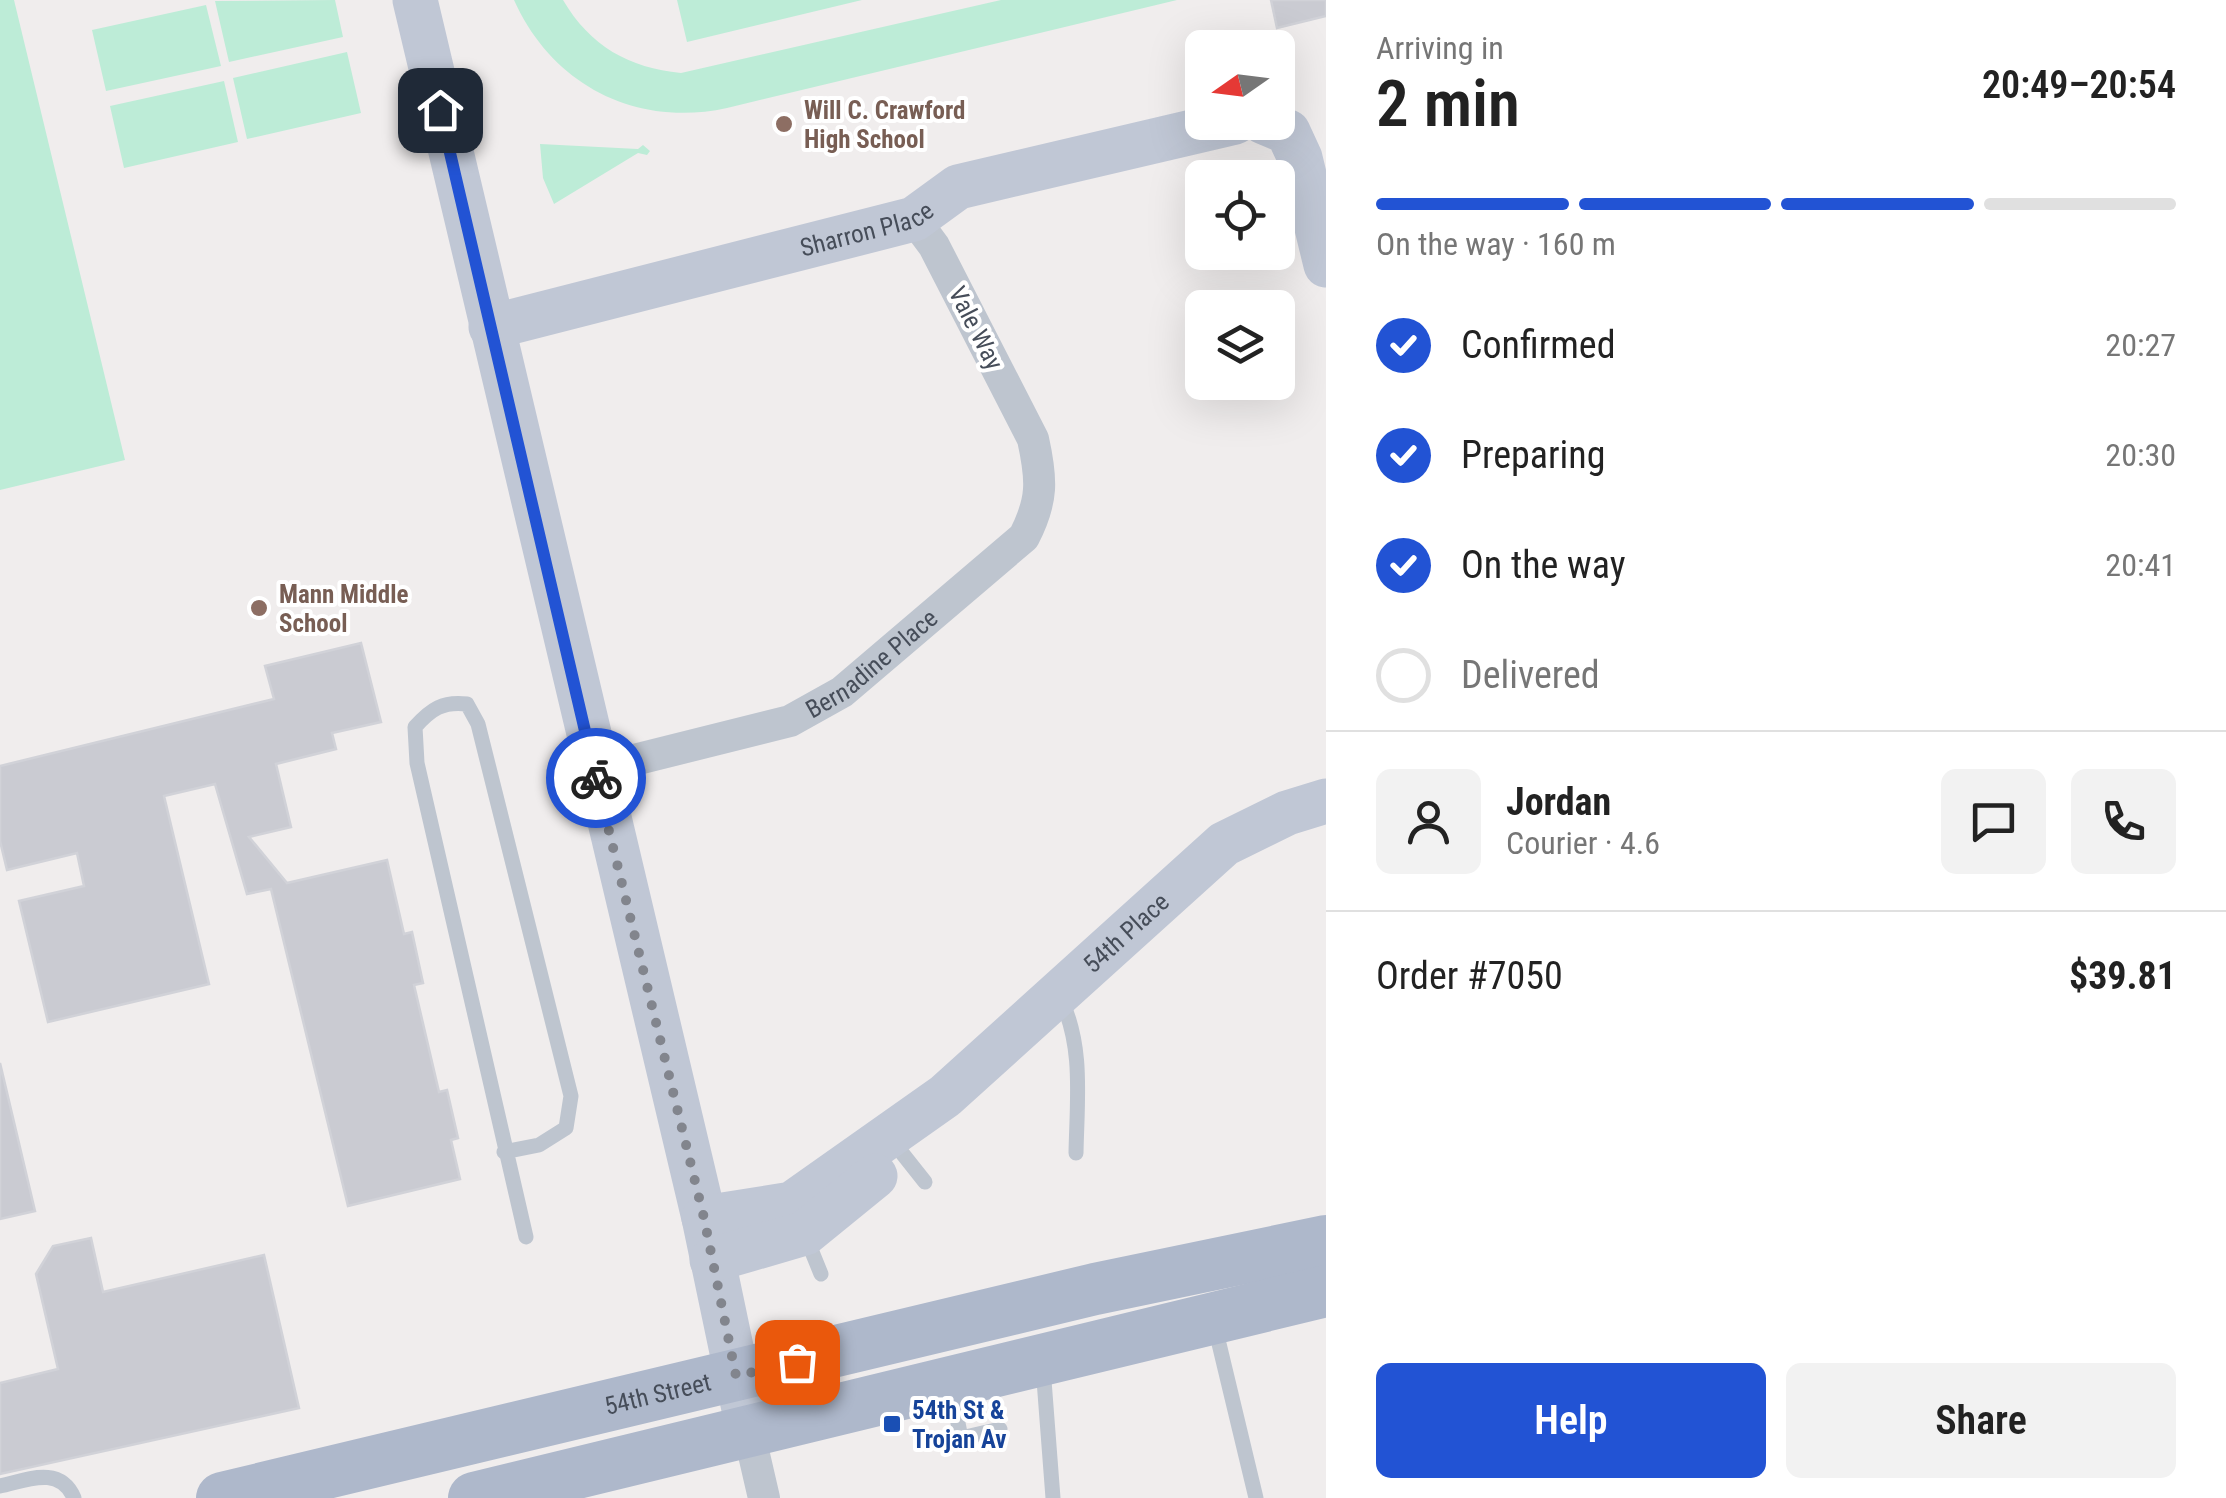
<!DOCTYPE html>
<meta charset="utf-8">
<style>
body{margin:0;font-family:"Roboto Condensed",sans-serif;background:#f2f2f2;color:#222;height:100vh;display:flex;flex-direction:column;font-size:38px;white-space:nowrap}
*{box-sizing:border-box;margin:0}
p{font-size:32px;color:#767676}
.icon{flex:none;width:55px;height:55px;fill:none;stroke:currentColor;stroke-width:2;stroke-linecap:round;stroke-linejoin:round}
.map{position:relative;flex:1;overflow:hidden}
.drawer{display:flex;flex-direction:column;background:#fff;width:900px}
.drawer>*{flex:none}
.needle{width:65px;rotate:256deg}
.controls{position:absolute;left:1185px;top:30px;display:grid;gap:20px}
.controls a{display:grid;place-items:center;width:110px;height:110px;border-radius:15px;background:#fff;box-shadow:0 10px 40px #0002;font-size:50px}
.pin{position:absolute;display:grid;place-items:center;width:85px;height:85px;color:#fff;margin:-42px;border-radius:20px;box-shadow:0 5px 15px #0006}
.courier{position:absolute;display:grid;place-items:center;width:100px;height:100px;margin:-50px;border:8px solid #2253d4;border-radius:50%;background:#fff;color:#222;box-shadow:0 2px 12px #0007}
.head em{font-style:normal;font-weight:600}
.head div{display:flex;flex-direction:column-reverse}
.head{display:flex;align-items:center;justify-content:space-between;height:170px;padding:0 50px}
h1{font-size:65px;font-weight:600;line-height:75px}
.bar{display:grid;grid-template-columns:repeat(4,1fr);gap:15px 10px;align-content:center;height:120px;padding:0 50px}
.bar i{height:12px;border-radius:8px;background:#e0e0e0}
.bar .active{background:#2253d4}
.bar p{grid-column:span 4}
.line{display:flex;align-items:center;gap:25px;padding:0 50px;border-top:2px solid #e0e0e0}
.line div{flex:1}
.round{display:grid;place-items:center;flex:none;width:105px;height:105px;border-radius:15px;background:#f2f2f2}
ol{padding:0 50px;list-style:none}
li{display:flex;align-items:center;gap:30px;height:110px}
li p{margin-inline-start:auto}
li .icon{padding:10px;border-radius:50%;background:#2253d4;color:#fff;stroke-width:4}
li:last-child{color:#767676}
li i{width:55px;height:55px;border:5px solid #e0e0e0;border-radius:50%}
.cta{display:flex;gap:20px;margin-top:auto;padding:20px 50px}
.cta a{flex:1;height:115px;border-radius:15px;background:#2253d4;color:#fff;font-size:40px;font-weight:600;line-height:115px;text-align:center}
.cta a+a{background:#f2f2f2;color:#222}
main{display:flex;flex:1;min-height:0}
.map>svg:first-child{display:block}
.green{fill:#bdecd7}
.building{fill:#cacbd2;stroke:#d1d2d8;stroke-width:2.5}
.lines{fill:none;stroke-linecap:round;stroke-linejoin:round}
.lane{stroke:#bec5cf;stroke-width:15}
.street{stroke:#bec5cf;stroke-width:32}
.secondary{stroke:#c0c7d5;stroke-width:45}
.primary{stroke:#aeb8cb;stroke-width:52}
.done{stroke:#82858d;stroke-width:10;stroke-dasharray:0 18}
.route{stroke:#2253d4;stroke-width:12}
.education-dot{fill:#8d6e63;stroke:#fff;stroke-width:4}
.transit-dot{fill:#1a4fb4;stroke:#fff;stroke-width:4}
.labels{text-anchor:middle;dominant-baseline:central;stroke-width:8;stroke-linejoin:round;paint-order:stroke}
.education-label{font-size:25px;font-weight:bold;fill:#785e54;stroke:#fff;text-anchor:start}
.street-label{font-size:25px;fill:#464d59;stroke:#fff}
.transit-label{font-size:25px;font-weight:bold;fill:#164399;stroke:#fff;text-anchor:start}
</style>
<main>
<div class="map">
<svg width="1326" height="1498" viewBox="0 0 1326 1498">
<rect width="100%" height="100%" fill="#f0eded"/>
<!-- green -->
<path class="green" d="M0,0H14L125,460L0,490Z
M335,0L343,37L229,62L215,1Z
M514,0H563C590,46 629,68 681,73L1001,0H1177L727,108C636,128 552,85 514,0Z
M677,0H862L687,42Z
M206,5L221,66L106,91L92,30Z
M347,52L361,113L247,139L233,78Z
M224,81L238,142L124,168L110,106Z
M540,144L638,149L643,145L650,151L647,155L638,153L554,204L543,178Z"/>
<!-- building -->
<path class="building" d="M1271,0H1326V16L1277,28Z
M361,643L381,722L332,733L336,749L276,764L291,827L249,837L287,883L387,860L404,934L412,932L423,983L414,985L439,1092L447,1090L458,1138L451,1140L460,1179L348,1206L271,889L247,894L215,784L164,796L209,984L48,1022L19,901L84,886L77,853L7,870L0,841V766L274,699L265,666Z
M0,1063L35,1211L0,1219Z
M91,1238L103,1292L264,1255L299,1408L0,1474V1383L58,1369L36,1274L53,1246Z"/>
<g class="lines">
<!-- lane -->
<path class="lane" d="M1060,997C1084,1046 1077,1099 1076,1153
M504,1152L539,1145L566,1128L571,1096L478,724L467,704C443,701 431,709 415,727L417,763L526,1237
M902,1153L925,1182
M806,1237L821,1274
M1215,1327L1256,1498
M1043,1367L1053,1498
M951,1388L961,1438L1000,1429
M0,1486C27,1480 60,1465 74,1498"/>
<!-- street -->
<g class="street">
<path id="s1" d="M594,770L790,721L842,692L1024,537C1043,500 1042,480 1033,439L934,246L914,219"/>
<path d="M749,1433L764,1498"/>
</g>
<!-- secondary -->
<g class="secondary">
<path d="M415,0L704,1218L749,1433"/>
<path d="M1264,122L1288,132L1300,158L1326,265"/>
<path id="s2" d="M491,327L914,219L958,187L1235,122"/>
<path id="s3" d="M704,1218L792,1204L945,1096L1224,844L1287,813L1326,801"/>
<path d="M712,1260L805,1233L875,1176"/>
</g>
<!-- primary -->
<g class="primary">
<path id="s4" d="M222,1498L1095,1289L1326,1241"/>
<path d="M474,1498L1326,1291"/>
</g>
</g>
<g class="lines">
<!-- done -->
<path class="done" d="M596,778L704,1218L736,1376L797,1362"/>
<!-- route -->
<path class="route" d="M440,110L596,778"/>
</g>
<!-- markers -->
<g class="education-dot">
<circle cx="784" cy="124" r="10"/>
<circle cx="259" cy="608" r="10"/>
</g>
<rect class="transit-dot" x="882" y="1414" width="20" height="20" rx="5"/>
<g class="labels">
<!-- education labels -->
<g class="education-label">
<text x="804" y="110">Will C. Crawford<tspan x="804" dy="29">High School</tspan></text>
<text x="279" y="594">Mann Middle<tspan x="279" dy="29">School</tspan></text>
</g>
<!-- street labels -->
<g class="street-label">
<text stroke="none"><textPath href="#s2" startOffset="388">Sharron Place</textPath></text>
<text transform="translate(976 328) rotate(63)">Vale Way</text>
<text stroke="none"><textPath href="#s1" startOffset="302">Bernadine Place</textPath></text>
<text stroke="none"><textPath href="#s3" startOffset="520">54th Place</textPath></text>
<text stroke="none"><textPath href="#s4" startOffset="448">54th Street</textPath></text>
</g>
<!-- transit labels -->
<g class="transit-label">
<text x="912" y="1410">54th St &amp;<tspan x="912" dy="29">Trojan Av</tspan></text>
</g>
</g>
</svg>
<div class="controls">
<a><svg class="needle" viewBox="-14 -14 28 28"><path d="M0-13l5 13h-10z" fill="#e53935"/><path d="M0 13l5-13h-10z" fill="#767676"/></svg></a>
<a><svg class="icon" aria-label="locate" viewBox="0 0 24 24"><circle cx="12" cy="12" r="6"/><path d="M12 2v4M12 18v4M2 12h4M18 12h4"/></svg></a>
<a><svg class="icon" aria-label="layers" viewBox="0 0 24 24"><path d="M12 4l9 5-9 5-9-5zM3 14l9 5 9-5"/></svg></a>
</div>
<div class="pin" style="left:797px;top:1362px;background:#ea580c"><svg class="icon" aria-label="bag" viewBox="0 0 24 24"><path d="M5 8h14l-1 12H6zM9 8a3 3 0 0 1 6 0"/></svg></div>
<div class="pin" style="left:440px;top:110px;background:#1f2937"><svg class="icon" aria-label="home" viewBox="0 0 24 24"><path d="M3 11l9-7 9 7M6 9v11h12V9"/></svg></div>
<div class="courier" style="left:596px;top:778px"><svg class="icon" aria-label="bike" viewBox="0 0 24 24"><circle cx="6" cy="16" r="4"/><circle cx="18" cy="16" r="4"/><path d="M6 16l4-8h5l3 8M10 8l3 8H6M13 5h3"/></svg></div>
</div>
<section class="drawer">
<div class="head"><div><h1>2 min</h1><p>Arriving in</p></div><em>20:49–20:54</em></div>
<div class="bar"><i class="active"></i><i class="active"></i><i class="active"></i><i></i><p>On the way · 160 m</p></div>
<ol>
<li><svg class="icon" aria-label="check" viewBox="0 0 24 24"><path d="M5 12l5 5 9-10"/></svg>Confirmed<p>20:27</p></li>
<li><svg class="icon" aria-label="check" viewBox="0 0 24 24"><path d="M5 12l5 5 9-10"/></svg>Preparing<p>20:30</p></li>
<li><svg class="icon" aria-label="check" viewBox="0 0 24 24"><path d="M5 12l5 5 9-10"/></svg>On the way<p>20:41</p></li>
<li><i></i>Delivered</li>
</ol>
<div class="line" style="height:180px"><a class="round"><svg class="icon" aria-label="person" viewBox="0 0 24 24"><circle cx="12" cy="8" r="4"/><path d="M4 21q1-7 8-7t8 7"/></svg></a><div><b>Jordan</b><p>Courier · 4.6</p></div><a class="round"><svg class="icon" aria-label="chat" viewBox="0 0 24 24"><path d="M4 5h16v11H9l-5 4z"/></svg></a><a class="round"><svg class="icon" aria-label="phone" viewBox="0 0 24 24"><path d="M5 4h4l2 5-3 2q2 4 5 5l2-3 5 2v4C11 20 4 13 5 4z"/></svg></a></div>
<div class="line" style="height:130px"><div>Order #7050</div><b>$39.81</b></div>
<div class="cta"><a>Help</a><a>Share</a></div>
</section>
</main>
